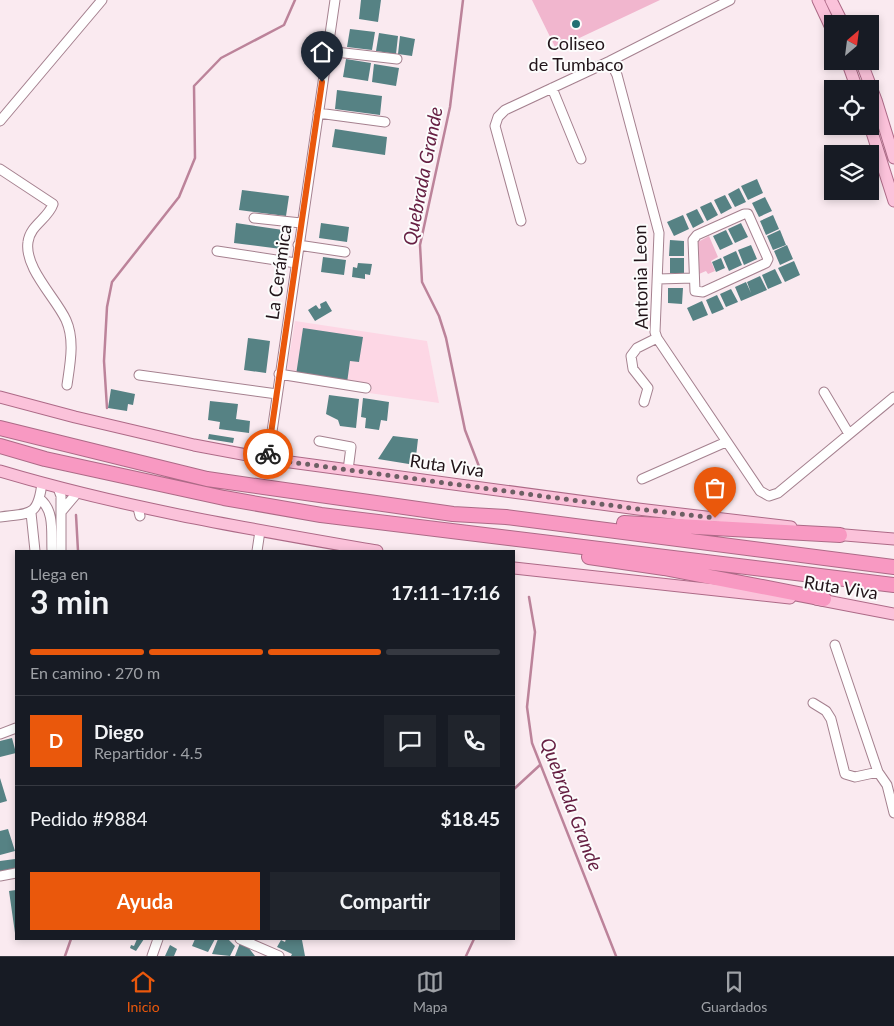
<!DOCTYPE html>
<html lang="es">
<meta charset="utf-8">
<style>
body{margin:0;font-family:Lato,sans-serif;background:#20242c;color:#f1f3f6;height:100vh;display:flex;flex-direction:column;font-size:19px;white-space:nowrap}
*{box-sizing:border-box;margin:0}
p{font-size:16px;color:#9ea1a6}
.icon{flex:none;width:28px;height:28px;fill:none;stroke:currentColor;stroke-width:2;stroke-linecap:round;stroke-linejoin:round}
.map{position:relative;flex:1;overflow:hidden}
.sheet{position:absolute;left:15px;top:550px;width:500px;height:390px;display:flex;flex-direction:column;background:#171b24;border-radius:0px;box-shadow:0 2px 8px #0003}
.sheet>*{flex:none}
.needle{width:32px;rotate:28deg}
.fabs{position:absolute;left:824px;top:15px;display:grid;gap:10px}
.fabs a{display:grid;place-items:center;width:55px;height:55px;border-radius:0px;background:#171b24;box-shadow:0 2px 8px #0003;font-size:25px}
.pin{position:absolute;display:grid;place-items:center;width:42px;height:42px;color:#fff;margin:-51px -21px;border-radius:50% 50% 50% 0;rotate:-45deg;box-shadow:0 0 5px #0007}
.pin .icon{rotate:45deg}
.courier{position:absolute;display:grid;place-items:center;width:50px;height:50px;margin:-25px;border:4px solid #ea580c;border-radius:50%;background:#fff;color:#222;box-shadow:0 1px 6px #0007}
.head em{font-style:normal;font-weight:700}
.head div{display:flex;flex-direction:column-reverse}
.head{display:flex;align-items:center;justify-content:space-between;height:85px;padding:0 15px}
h1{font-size:32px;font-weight:700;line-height:38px}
.bar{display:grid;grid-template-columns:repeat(4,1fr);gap:8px 5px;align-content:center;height:60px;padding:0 15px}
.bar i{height:6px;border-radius:4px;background:#363941}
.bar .selected{background:#ea580c}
.bar p{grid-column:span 4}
.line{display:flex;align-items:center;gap:12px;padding:0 15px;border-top:1px solid #363941}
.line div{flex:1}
.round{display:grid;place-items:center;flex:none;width:52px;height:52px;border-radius:0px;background:#20242c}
.primary-button{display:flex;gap:10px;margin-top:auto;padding:10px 15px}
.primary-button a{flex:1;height:58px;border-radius:0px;background:#ea580c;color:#fff;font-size:20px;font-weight:700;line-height:58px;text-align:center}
.primary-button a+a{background:#20242c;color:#f1f3f6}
.tabs{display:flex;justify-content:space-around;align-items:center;height:70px;border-top:1px solid #363941;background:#171b24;font-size:14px;color:#9ea1a6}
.tabs a{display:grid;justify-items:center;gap:2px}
.tabs .selected{color:#ea580c}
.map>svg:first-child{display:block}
.built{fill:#fdd7e5}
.green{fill:#f1b6ce}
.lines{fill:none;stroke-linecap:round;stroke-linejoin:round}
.stream{stroke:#bc839a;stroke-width:2.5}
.building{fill:#568284}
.minor-casing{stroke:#a5818f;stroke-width:11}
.major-casing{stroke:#ad6a87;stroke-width:13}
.highway-casing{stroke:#ad6a87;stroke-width:16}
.minor{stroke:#fff;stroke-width:9}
.major{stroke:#fbc2da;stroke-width:11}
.highway{stroke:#f899c2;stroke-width:14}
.done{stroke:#6d5f64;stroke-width:5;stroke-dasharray:0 9}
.route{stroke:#ea580c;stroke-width:6}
.poi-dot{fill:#236f73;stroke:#fcfcfc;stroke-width:2}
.labels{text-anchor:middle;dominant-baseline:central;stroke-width:4;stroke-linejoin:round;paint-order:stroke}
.poi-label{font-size:18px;fill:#211419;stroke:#fcfcfc}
.street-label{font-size:18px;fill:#211419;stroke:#fcfcfc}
.water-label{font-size:19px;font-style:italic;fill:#662043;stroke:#fcfcfc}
</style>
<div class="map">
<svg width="894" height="956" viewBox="0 0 894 956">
<rect width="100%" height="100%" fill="#faeaf0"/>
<!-- built -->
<path class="built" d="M295,321L427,341L439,403L285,381Z"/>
<!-- green -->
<path class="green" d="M532,0H660L556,49Z
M709,236L718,257L711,261L715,271L708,274L706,271L699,274L698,242Z"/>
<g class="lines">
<!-- stream -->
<path class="stream" d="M463,0L450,107L420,245L422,282L439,316L446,338L465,430L480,469
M107,408L104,361L107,307L112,282L179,197L195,158L194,86L221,58L284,25L295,0
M76,515L78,551
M529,597L535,632L527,707L532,743L616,956
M514,789L540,765
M65,956L71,939
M466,956L474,939"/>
</g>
<!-- building -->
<path class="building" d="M361,0H381L378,22L359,19Z
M350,29L375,32L372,50L347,47Z
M379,33L398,36L396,54L376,51Z
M400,36L415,39L412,56L398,54Z
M346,59L371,63L368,81L343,77Z
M374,64L399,68L396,86L372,82Z
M337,90L382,96L380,115L335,109Z
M335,129L387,137L385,155L332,147Z
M757,179L763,193L748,200L741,186Z
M739,188L746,202L735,207L728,194Z
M242,190L289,196L286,216L239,210Z
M725,195L732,208L721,214L714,200Z
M765,197L772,211L759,217L752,203Z
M711,202L718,215L707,221L700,207Z
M697,209L704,222L693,228L686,214Z
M683,215L689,229L674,236L667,222Z
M773,215L779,229L766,235L760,221Z
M236,223L283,230L281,249L234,243Z
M321,223L349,227L347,242L319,238Z
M741,223L748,237L735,243L728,229Z
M726,230L733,244L720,250L713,236Z
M780,230L786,245L773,250L767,236Z
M670,240L684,241V256H669Z
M751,245L757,259L744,265L738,250Z
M787,245L793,259L780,265L774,251Z
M736,251L742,265L729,271L723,257Z
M323,257L346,260L344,275L321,272Z
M670,258H684V273H670Z
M721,258L725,268L716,272L712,262Z
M794,261L800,275L785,282L778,268Z
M358,263L372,264L370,275L365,274V279L352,277L353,267L357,268Z
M775,269L782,283L768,289L762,275Z
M760,276L767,290L741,301L735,287L746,282L751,293L747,282Z
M668,288H683L682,304L668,303Z
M731,289L738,302L726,307L720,294Z
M717,295L724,309L712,314L706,300Z
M326,301L332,311L315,321L308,310L316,305L319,309L321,308L320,304Z
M702,301L708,315L693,321L687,308Z
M303,328L363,337L359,362L350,361L347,383L296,375Z
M248,338L270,341L266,373L244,370Z
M111,389L135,394L133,405L128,404L127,411L108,408Z
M329,395L359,399L356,428L340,426L338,420L326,414Z
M363,398L389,402L387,421L381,420L379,430L365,428L366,418L361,417Z
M210,401L238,404L236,419L250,421L249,433L219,429L220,422L208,420Z
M209,434L234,438L233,443L208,439Z
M393,436L418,439L415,465L378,459Z
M12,738L16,753L0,757V741Z
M0,778L7,801L0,803Z
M8,829L15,851L0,855V831Z
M15,859L16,871L0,874V861Z
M16,890V933H15L9,891Z
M137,939H144L136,951L130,948L131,945L134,946Z
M195,939H215L208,952L192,946Z
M218,939H228L235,946L230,956L212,954Z
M286,939L302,940L305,956H291L292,954L277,947L281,940L285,942Z
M240,943L248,947L255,956H235Z
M170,945L177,949L174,956H165Z"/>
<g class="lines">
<!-- minor casing -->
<g class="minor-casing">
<path id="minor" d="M327,51L397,59
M610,61L617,75L659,233L655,332L657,338L760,491L769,496L778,493L894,397
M552,88L581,159
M318,113L385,122
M0,121L102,0
M0,169L53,204C48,219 30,225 28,242C24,268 56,298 66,320C75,340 70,364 67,385
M744,214H748L768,259L766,263L703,292L695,291L693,240L697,235Z
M254,218L301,223
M521,221L495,126L498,117L505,110L610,61L730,0
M298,245L345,252
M217,251L296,263
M658,279L693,278
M279,374L366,388
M139,375L277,394
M824,392L849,434
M644,402L648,388L633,369L631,356L637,348L657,338
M319,441L351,447L348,470
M268,459L335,0
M642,479L726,442
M58,488L61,496V551
M40,499C55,511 51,533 52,551
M138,508L140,516
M61,512L77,493
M31,513L35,551
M0,517C30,513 38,517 42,483
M257,551L260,531
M835,645L878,772L887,785L894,813
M813,703L826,711L831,719L845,774L855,777L878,772
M0,734L16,728
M0,876L16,873
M240,939L279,956
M152,956L158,939"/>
</g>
<!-- major casing -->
<g class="major-casing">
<path id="major" d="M818,0L832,30
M831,0L843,24
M847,61L857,89
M861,61L876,100L894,158
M870,126L894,201
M0,397L75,417L194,445L268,459L638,509L791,527
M0,471C124,508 250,529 377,551
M833,534L894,539
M514,568L790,598
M816,599L894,614"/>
</g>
<!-- highway casing -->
<g class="highway-casing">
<path id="highway" d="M0,428L207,479L453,514L506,517L894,567
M0,446L45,459L224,498L321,515L894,585
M624,523L840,535
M589,557L664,568L824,599"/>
</g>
<!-- minor -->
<use href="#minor" class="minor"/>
<!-- major -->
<use href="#major" class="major"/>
<!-- highway -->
<use href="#highway" class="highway"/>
</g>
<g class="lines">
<!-- done -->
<path class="done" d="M268,454V459L638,509L715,518"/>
<!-- route -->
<path class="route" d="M268,454L322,82"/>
</g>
<!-- markers -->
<circle class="poi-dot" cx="576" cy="24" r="5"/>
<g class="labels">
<!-- poi labels -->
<g class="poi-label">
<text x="576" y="43">Coliseo<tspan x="576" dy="21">de Tumbaco</tspan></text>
</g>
<!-- street labels -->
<g class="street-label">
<text transform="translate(278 272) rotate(-82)">La Cerámica</text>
<text transform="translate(640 277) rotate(-91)">Antonia Leon</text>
<text transform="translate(447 465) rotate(8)">Ruta Viva</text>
<text transform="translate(841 587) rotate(9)">Ruta Viva</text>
</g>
<!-- water labels -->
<g class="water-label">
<text transform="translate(422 176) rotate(-79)">Quebrada Grande</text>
<text transform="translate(572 804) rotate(69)">Quebrada Grande</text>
</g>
</g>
</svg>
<div class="fabs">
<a><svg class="needle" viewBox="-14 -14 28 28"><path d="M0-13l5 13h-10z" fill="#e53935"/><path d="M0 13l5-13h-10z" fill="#9ea1a6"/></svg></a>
<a><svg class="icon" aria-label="locate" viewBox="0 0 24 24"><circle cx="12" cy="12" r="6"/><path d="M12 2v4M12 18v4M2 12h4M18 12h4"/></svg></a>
<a><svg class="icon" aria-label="layers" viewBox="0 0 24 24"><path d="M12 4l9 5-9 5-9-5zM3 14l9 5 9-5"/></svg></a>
</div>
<div class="pin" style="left:715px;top:518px;background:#ea580c"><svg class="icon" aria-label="bag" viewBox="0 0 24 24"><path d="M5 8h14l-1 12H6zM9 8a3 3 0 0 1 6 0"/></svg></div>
<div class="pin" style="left:322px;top:82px;background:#1f2937"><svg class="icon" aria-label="home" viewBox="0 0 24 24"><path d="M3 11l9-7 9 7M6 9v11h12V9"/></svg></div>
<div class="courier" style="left:268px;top:454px"><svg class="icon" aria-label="bike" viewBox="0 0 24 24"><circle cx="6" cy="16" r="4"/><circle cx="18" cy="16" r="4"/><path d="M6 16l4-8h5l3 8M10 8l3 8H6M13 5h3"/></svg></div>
<section class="sheet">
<div class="head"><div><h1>3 min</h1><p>Llega en</p></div><em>17:11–17:16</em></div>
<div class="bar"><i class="selected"></i><i class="selected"></i><i class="selected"></i><i></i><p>En camino · 270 m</p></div>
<div class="line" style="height:90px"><b class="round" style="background:#ea580c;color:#fff">D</b><div><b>Diego</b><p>Repartidor · 4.5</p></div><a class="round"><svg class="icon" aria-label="chat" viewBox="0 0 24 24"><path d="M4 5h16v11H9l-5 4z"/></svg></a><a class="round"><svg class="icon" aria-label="phone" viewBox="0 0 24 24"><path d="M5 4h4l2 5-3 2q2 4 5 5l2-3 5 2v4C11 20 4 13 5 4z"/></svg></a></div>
<div class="line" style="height:65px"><div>Pedido #9884</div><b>$18.45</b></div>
<div class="primary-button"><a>Ayuda</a><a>Compartir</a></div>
</section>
</div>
<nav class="tabs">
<a class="selected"><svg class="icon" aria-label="home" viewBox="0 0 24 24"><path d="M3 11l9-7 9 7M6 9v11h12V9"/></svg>Inicio</a>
<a><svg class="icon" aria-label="map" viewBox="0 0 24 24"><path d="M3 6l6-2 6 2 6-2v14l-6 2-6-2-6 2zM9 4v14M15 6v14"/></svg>Mapa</a>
<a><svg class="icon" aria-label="saved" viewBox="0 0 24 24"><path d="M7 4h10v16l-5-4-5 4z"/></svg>Guardados</a>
</nav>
